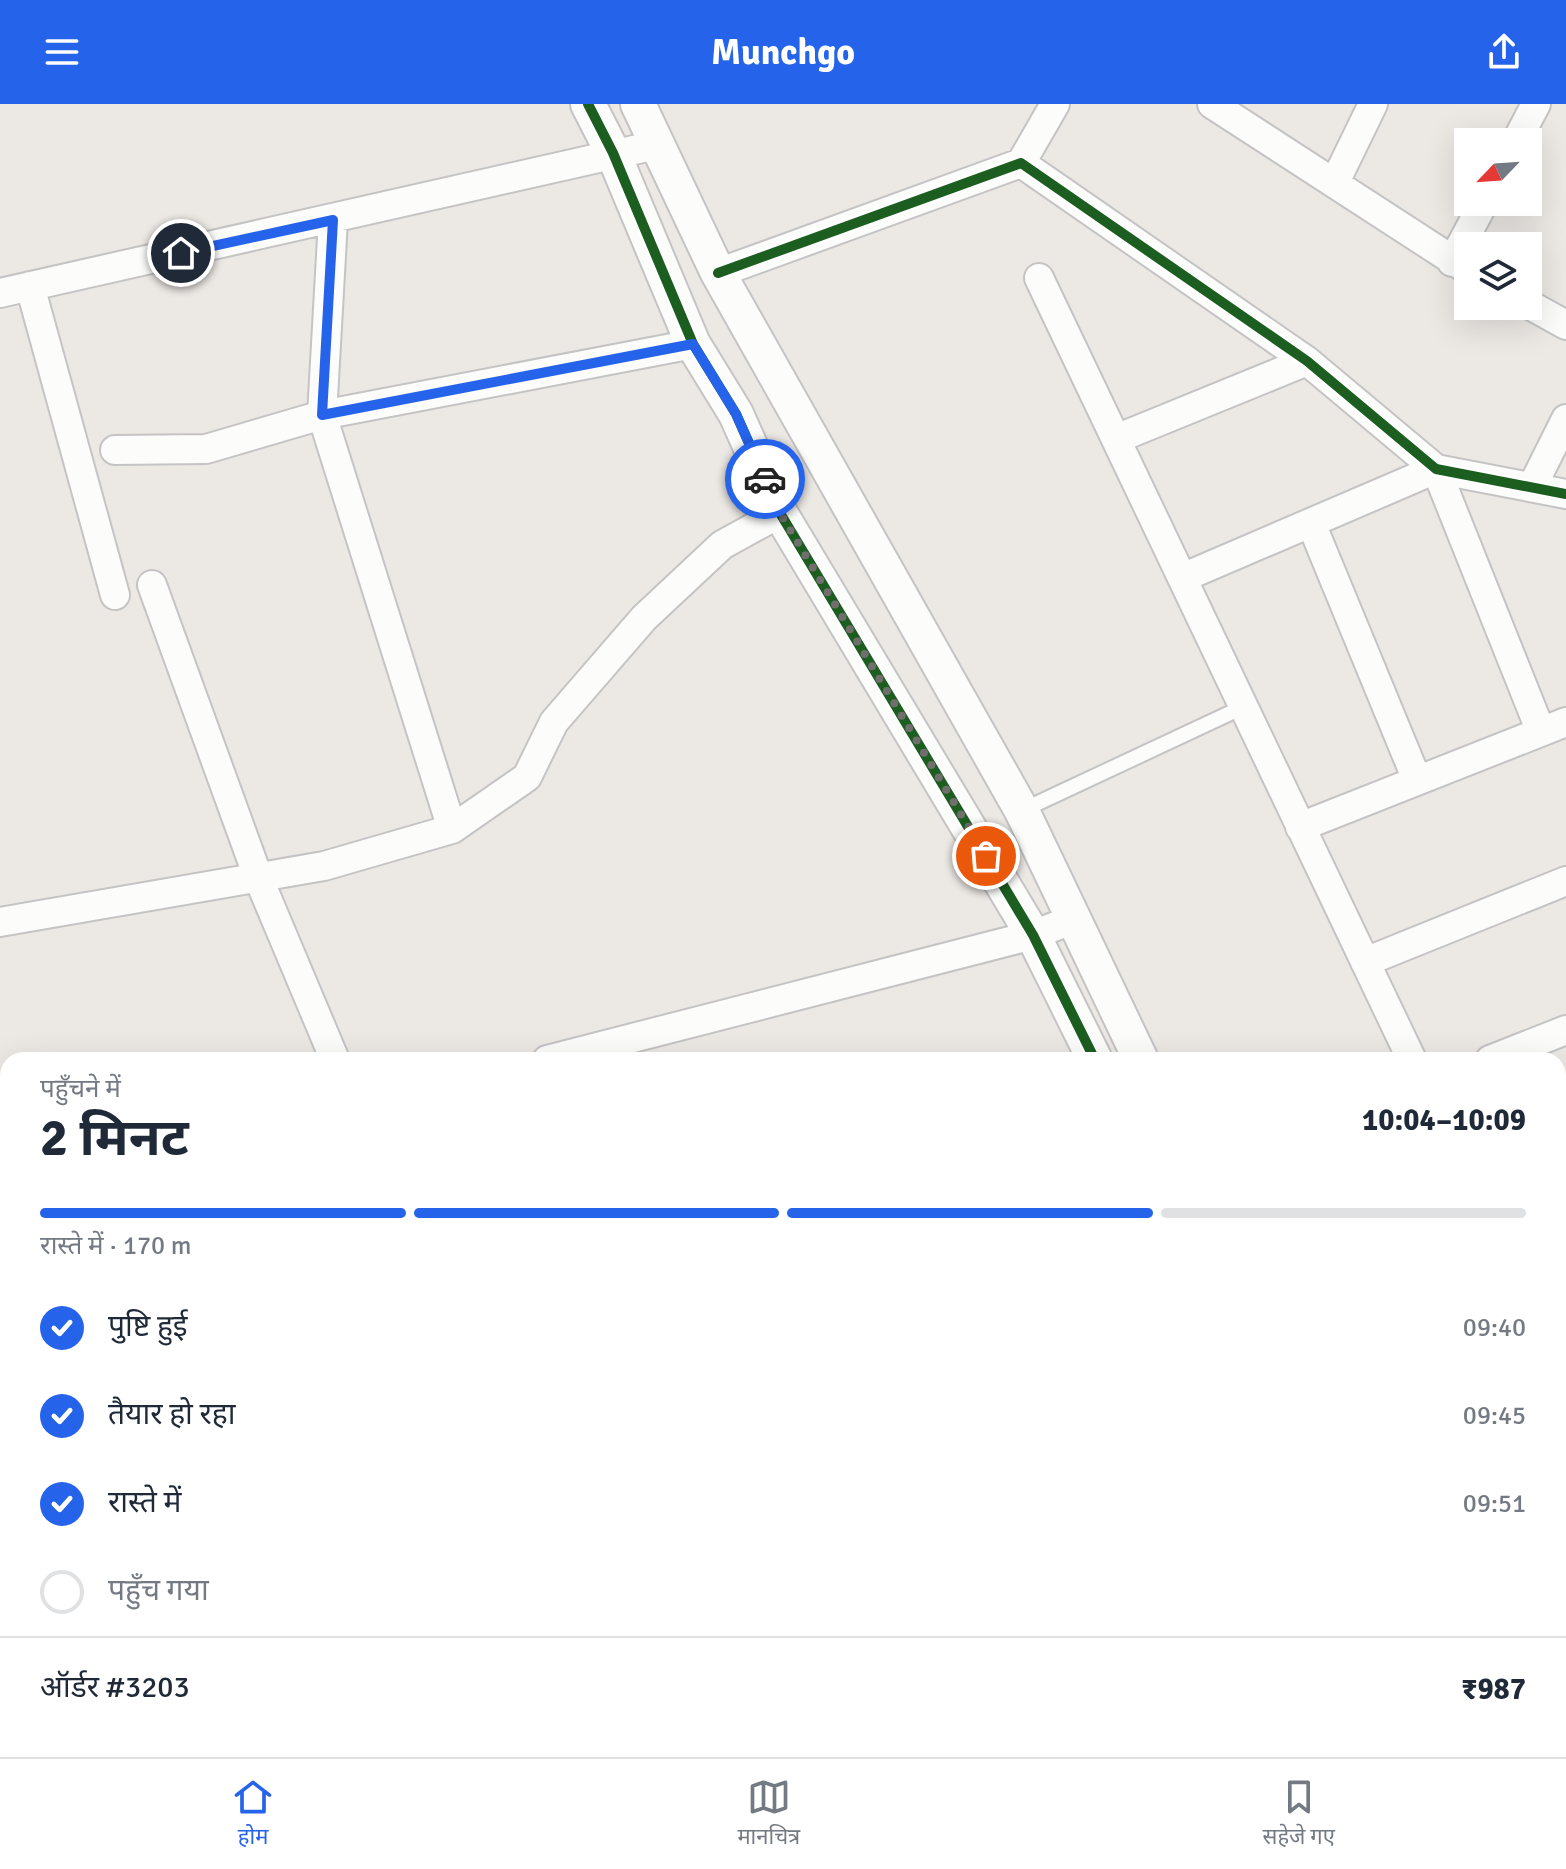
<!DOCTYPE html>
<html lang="hi">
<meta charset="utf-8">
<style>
body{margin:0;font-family:Signika,"Noto Sans Devanagari",sans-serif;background:#f2f2f3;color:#1f2937;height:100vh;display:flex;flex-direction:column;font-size:30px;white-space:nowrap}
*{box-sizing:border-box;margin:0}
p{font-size:26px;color:#747a83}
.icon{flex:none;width:44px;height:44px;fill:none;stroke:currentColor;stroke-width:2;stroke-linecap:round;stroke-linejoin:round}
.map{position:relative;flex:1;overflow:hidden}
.side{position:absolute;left:0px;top:948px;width:1566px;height:706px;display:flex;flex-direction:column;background:#fff;border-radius:24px 24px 0 0;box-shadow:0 8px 32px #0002}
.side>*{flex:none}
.needle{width:52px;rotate:245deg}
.fabs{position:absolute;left:1454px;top:24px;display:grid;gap:16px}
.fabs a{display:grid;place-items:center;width:88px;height:88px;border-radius:0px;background:#fff;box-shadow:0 8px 32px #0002;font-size:40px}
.pin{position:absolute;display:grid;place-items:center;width:68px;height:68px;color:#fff;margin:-34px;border:4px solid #fff;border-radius:50%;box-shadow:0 2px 8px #0007}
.courier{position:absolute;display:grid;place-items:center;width:80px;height:80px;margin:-40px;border:6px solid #2563eb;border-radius:50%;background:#fff;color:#222;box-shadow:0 2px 10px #0007}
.headline em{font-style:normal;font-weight:700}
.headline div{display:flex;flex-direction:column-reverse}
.headline{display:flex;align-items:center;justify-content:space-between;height:136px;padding:0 40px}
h1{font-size:52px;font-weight:700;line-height:60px}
.bar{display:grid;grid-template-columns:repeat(4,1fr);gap:12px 8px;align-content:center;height:96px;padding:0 40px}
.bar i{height:10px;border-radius:6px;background:#e0e1e3}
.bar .on{background:#2563eb}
.bar p{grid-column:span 4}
.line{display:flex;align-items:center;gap:20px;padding:0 40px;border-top:2px solid #e0e1e3}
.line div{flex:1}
ol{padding:0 40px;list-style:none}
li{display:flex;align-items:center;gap:24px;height:88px}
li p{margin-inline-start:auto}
li .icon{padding:8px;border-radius:50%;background:#2563eb;color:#fff;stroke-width:4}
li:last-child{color:#747a83}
li i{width:44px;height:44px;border:4px solid #e0e1e3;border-radius:50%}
header{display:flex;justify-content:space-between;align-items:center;height:104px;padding:0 40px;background:#2563eb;color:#fff;font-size:36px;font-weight:700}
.menu{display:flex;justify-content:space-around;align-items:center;height:112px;border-top:2px solid #e0e1e3;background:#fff;font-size:22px;color:#747a83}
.menu a{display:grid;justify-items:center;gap:4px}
.menu .on{color:#2563eb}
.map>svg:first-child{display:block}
.green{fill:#cee6be}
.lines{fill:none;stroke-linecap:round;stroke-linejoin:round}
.service-casing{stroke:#c5c4c5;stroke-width:18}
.minor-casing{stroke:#c5c4c5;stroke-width:32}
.tertiary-casing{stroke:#c5c4c5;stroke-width:38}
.service{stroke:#fcfcfb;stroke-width:14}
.minor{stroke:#fcfcfb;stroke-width:28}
.tertiary{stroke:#fcfcfb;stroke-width:34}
.cycleway-casing{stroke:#fff;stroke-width:15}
.cycleway{stroke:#1b5e20;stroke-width:10}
.done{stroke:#706f6e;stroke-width:8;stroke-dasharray:0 14.4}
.route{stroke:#2563eb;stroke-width:10}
</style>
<header><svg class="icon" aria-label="menu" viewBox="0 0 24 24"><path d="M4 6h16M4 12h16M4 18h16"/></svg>Munchgo<svg class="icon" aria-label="share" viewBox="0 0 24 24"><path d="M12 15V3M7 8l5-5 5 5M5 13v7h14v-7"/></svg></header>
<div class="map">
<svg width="1566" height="1653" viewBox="0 0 1566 1653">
<rect width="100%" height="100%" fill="#ece8e4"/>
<!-- green -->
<path class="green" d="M8,1615V1646H404L409,1653H0V1619Z"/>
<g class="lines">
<!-- service casing -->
<g class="service-casing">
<path id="service" d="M1023,706L1243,603"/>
</g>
<!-- minor casing -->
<g class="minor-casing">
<path id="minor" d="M1212,0L1468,166
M1516,38L1536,0
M1021,59L1055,0
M1335,78L1373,0
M333,116L322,311L452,725
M1452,158L1484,98
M718,169L1021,59L1307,257L1436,365L1566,390
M1039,174L1412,956
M30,182L115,491
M0,189L656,41
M1528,200L1566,221
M1116,335L1307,257
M115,346L206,345L322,311L693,240
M1532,383L1566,315
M1311,419L1417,676
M1182,474L1436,365L1541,628
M152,481L258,773L335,956
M1300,723L1566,618
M0,818L324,762L452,725L527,673L554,618L644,514L722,441L780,409
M1365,858L1566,777
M547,956L1033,831L1074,815
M1490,956L1566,926
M0,1046L8,1084
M1558,1080L1566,1077
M0,1335L8,1336
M1558,1356L1566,1353
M0,1426L8,1416
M422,1646L427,1653
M959,1653L1003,1646"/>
</g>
<!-- tertiary casing -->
<g class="tertiary-casing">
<path id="tertiary" d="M588,0L613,49L693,240L736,310L780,409L1033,831L1095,956
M638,0L718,169L1022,707L1141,956
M1437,1646L1441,1653
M1482,1646L1485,1653"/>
</g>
<!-- service -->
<use href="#service" class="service"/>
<!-- minor -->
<use href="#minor" class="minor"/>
<!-- tertiary -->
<use href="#tertiary" class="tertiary"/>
<!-- cycleway casing -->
<g class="cycleway-casing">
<path id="cycleway" d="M588,0L613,49L693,240L736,310L780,409L1033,831L1095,956
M718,169L1021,59L1307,257L1436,365L1566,390"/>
</g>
<!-- cycleway -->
<use href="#cycleway" class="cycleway"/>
</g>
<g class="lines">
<!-- done -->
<path class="done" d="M765,375L780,409L986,752"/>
<!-- route -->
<path class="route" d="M181,149L333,116L322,311L693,240L736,310L765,375"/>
</g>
</svg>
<div class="fabs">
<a><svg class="needle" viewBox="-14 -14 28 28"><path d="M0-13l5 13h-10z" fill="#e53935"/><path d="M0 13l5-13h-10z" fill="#747a83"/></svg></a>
<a><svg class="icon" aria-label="layers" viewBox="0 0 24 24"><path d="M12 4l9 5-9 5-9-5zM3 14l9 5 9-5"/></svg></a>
</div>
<div class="pin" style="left:986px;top:752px;background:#ea580c"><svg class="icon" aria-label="bag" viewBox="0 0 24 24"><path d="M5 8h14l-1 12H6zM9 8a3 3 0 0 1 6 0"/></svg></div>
<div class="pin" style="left:181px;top:149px;background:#1f2937"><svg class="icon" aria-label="home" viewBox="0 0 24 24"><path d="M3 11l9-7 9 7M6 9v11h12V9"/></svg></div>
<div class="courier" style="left:765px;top:375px"><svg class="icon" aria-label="car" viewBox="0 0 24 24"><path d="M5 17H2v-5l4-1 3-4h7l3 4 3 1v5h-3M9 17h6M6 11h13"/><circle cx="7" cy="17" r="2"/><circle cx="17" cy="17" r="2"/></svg></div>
<section class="side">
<div class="headline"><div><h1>2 मिनट</h1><p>पहुँचने में</p></div><em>10:04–10:09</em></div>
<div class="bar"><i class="on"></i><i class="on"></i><i class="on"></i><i></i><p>रास्ते में · 170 m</p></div>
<ol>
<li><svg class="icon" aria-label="check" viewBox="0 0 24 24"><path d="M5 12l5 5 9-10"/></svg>पुष्टि हुई<p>09:40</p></li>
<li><svg class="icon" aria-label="check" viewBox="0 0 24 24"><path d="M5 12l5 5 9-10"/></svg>तैयार हो रहा<p>09:45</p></li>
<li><svg class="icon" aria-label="check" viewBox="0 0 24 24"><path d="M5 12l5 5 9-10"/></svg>रास्ते में<p>09:51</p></li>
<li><i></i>पहुँच गया</li>
</ol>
<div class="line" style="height:104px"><div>ऑर्डर #3203</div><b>₹987</b></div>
</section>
</div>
<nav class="menu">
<a class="on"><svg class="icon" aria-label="home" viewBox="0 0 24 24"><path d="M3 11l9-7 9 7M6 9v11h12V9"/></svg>होम</a>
<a><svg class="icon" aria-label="map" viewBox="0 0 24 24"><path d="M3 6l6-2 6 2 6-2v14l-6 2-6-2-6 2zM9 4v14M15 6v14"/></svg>मानचित्र</a>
<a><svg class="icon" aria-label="saved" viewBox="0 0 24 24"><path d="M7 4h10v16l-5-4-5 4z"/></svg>सहेजे गए</a>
</nav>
